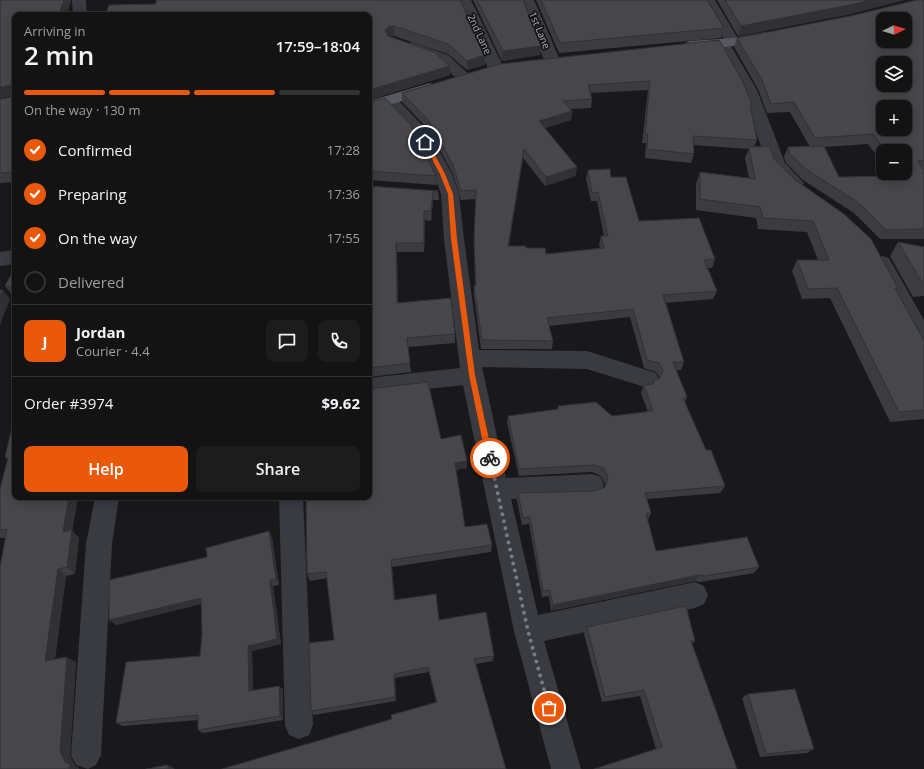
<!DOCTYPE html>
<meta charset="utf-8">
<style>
body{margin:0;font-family:"Open Sans",sans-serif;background:#1c1c1d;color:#f1f3f6;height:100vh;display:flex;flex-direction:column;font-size:15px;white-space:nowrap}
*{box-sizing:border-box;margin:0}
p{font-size:13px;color:#9d9ea0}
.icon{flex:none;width:22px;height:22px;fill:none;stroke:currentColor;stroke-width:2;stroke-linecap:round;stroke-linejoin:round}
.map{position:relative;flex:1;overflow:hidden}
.panel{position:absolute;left:12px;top:12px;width:360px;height:488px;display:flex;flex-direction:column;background:#131314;border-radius:8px;box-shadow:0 2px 10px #0003,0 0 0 1px #323234}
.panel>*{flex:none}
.needle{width:26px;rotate:85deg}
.controls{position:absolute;left:876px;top:12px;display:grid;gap:8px}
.controls a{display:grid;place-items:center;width:36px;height:36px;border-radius:8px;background:#131314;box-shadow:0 2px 10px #0003,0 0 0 1px #323234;font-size:20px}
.pin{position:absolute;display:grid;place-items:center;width:34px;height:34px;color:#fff;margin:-17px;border:2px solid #fff;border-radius:50%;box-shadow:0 1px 4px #0007}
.courier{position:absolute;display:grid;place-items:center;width:40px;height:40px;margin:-20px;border:3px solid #ea580c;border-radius:50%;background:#fff;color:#222;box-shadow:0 1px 5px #0007}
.head em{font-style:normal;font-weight:600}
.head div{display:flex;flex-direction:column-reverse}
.head{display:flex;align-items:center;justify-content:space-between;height:68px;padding:0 12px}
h1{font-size:26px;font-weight:600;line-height:30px}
.bar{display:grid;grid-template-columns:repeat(4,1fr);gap:6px 4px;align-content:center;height:48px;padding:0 12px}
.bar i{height:5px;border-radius:3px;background:#323234}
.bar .on{background:#ea580c}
.bar p{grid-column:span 4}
.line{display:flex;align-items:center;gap:10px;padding:0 12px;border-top:1px solid #323234}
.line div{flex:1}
.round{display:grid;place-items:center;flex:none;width:42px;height:42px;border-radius:8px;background:#1c1c1d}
ol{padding:0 12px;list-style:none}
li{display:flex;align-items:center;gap:12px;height:44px}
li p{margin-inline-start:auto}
li .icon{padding:4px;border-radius:50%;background:#ea580c;color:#fff;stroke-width:4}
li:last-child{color:#9d9ea0}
li i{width:22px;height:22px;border:2px solid #323234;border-radius:50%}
.button{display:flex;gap:8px;margin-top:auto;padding:8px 12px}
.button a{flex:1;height:46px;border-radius:8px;background:#ea580c;color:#fff;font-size:16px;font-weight:600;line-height:46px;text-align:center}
.button a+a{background:#1c1c1d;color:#f1f3f6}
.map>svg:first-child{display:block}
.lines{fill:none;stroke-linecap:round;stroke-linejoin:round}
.minor{fill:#3a3b40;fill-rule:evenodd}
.major{fill:#57585f;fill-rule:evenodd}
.wall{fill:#3c3c40;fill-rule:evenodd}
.shaded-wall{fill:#313134}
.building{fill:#46464b;stroke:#313134;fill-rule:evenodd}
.route{fill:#ea580c}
.done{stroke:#797b82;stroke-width:4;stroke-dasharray:0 7.2}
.labels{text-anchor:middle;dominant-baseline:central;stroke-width:3.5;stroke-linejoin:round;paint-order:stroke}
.far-street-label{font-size:10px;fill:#acb0ba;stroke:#141416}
</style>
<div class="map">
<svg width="924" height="769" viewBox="0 0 924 769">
<rect width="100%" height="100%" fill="#19191b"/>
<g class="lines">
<!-- minor -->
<path class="minor" d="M72,0H86L87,15H73Z
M457,0H471L504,68L501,71L496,73L491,71L488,68Z
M520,0H534L560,60L557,63L552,65L547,63L544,60Z
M701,0H715L740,42L738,45L731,46L757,90L785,163L804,183L801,187L795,189L789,187L768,166L741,90L714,43L717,40L724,39Z
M412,42L448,55L472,77L470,80C454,84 449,67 436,61C427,56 416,54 407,50L404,47L407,44Z
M390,96L396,98L428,131L452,174L459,194L464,239L479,350L587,351L656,373L659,379L656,385L648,388L587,369L482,367L506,478L592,474L601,477L604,485L601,493L592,496L511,499L538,615L695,582L704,586L708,595L704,604L695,608L544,641L581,769H551L514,631L463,385L369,396V378L460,368L444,239L441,194L434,174L413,134L382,101L384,98Z
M15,250V264L0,266V252Z
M882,256L889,258L924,320V347L917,345L872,263L875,258Z
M95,497H119L112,544L101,755L96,765L88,769L76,765L71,755L86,544Z
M279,497H303L313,725L309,735L299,739L289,735L285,725Z"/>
<!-- major -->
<path class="major" d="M765,32L770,33L772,36L770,39L733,46L690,51L685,49L682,46L685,43L690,41L733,38Z
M430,83L436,85L438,88L436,91L369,111V101Z"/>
</g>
<!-- wall -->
<path class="wall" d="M0,0H71L67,15H15V182L0,183V99L11,97V96L0,98Z
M460,0L485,65L467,70L448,54L394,36H389L450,75L369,100V15Z
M473,0H523L540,55L502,61Z
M536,0H707L724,28L721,38L559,53Z
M717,0H905L846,15L738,36Z
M924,0V170H923L924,171V239H880L854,213L803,180L786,163L784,157L788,147H810L790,112L767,113L758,89L734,47L737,38L850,16ZM868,144L883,164V151H905V173H889L892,176L839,177L824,147Z
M719,40L752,105L751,108L757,140L754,147L775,160L898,288L896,291L924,341V419L890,422L830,298L802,299L792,271L797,260H818L807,232L758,229L756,218L696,210V184L700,172L749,178L745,158L749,149L693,145L694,154L691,163L645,158L646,143H642L648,90L590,93L592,99L591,108L571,109L572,111L571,120L545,128L576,176L545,186L523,158L509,246L526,248L546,254L600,248L599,245L601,236H604L597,201H591L586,179L588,170L611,177L639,221L715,259L712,268H708L717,291L713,299L666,303L684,362L681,370H676L687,397L685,402L706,450L725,486L720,493L647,499L651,513L648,520L656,551L759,567L754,573L700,582L695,581L551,611L549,596L542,597L529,524L522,525L517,500L518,493L594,491L605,487V484L601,476L592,472L519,476L507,423L508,416L557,409L558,406L612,416L648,412L641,393L644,385L652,384L653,381L660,378L656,372L644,368L630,317L549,326L553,341L552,349H481L474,295V286H475L474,250L476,199L461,200L453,174L429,130L402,102V93Z
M369,102L436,176L437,185L369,180Z
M369,186L438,191L439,200H433L431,221L425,220L424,252H397L398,302L455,334V343L408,347L411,372L369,377Z
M898,242L924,247V296L913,297L890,256Z
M15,267V295H12L5,286Z
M15,414V497H78L72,531L79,538L75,574L66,576L55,659L76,662L70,755L75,766L79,768L0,769L5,538H0V489L8,460L5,457Z
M441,439L467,468L456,470L465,527L492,545L491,552L392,567L395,600L439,620L494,656L493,661L476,664L506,769L392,719L436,702L429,672L395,678L396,701L314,715L311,711L334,640L327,578L310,581L307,574Z
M269,531L272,538L279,585L273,586L281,644L252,651L253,690L279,686L283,690V720L203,733L198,730V720L123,726L116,723L200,656L202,634L201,604L116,625L109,620L207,557Z
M587,627L695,641L692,644L737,769L656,749L640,696L602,702L584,634Z
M748,694L814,749L807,753L760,757L742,698Z"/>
<!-- shaded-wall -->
<path class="shaded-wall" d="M64,0H71L67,15H59Z
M871,0H905L846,15L738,36L741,26Z
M394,26V36L389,37L386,40L385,31L388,27Z
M541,46L540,55L502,61L503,51Z
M485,55V65L467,70V61Z
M450,66V75L369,100V90Z
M11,85L15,95L0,98V87Z
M572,111L571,120L538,130L539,121Z
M524,149L523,158L507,255L508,246Z
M577,167L576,176L545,186L546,177Z
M433,191V200L431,221V211Z
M424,211L425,220L424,252Z
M396,243L397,252L398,312L397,303Z
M3,290L10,299L0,325V298Z
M467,461V468L455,470V463Z
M69,497H78L72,531L79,538L75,574L67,567L63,532Z
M269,531L272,538L279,585L276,579Z
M391,560L392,567L395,606L394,600Z
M58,569L66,576L54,666L45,661Z
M699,575L695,581L551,611L553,605Z
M270,580L273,586L281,644L252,651L253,695L249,691L248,646Z
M201,598L205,603L116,625L109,620Z
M67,657L76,662L70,755L75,766L79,768V769H69L60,751Z
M394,674L395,678L396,701L395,697Z
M279,686L283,690V720L280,716Z
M168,765L174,768V769H168Z"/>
<!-- building -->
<path class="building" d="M0,0H64L59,15H15V172L0,173V99L11,97V85L0,87Z
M156,0H460L485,55L467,61L448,44L394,26L388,27L385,31L388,36L434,52L450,66L369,90V15H105L109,5L156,4Z
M477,0H523L541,46L503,51Z
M541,0H707L724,28L560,43Z
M725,0H871L850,5L741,26Z
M917,0H924V161H918L924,171V229L886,230L859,203L807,170L790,154L788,147L824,146L839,177L905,176L902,173H905V151H886L873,134L815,138L794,102L771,104L762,80L737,38L850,16ZM883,19H905V41H883ZM883,63H905V85H883ZM883,107H905V129H883Z
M719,40L743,82L752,105H750L757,140L693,136L694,154L647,149L648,134H645L650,81L588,85L592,99L563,101L572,111L539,121L577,167L546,177L524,149L508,246H526V248H545L546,254L604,248L601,236H608L598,192L592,193L588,170L610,169L611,177H626L639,221L699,218L715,259L704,260L717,291L663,295L684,362H673L687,397L683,398L706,450H711L725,486L645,493L651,513L646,514L656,551L747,537L759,567L704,576L699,575L553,605L550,590L543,591L530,517L523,518L518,493L594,491L605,487L608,477L604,468L594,465L519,469L508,416L559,409L558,406L596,402L612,416L653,411L644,385L654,384L653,381L660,378L663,370L659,363L647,360L633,309L547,318L553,341L482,340L474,286H476L474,241L476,190L461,191L453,165L429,121L402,93L500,64Z
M385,98L411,125L436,176L369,171V102Z
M769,146L775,160L794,179L844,214L871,239L898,288H895L924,341V410L899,412L837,288L808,289L797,260H829L813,221L763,218L760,207L700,199V172L755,179L749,147Z
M369,186L438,191H433L431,211H424V243H396L397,303L451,298L455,334L407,338L410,363L369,368Z
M898,242L924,247V284H923Z
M15,267V286H5Z
M0,290H3L0,298Z
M428,382L441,439L461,435L467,461L455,463L465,527L487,524L492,545L391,560L394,600L436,594L439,620L486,612L494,656L474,659L506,769H222L392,719L391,715L437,702L428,667L394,674L395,697L311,711L309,643L334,640L326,572L307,574L306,497H369V389Z
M15,414V497H69L63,532L72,530L67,567L58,569L45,661L67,657L60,751L65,762L70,764L69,769H0V567L7,529L0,530V489L8,458L5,457Z
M269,531L276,579L270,580L277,639L248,646L249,691L279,686L280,716L198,730V715L116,723L126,662L200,656L202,634L201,598L109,620V580L207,557L206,548Z
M686,606L695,641H691L737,769H594L662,747L644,690L605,697L587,627Z
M795,689L814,749L766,754L748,694Z
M168,765V769H146Z"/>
<!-- route -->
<path class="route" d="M425,141L428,142L445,174L453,194L457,239L475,375L493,458L490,461L486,458L469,375L451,239L448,194L440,174L423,142Z"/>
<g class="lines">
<!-- done -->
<path class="done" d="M490,458L528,631L549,708"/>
</g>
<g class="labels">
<!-- far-street labels -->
<g class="far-street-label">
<text transform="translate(540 30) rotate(67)">1st Lane</text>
<text transform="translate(480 34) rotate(65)">2nd Lane</text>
</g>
</g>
</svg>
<div class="controls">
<a><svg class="needle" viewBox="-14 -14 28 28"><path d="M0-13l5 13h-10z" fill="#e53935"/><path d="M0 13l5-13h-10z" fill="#9d9ea0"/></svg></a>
<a><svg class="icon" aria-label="layers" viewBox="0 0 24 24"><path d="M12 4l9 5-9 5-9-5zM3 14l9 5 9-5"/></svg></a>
<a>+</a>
<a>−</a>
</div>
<div class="pin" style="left:549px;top:708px;background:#ea580c"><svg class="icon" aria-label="bag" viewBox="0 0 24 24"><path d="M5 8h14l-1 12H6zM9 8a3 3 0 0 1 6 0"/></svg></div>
<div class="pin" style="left:425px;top:142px;background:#1f2937"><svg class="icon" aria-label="home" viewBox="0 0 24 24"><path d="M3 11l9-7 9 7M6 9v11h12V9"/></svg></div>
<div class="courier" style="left:490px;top:458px"><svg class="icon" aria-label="bike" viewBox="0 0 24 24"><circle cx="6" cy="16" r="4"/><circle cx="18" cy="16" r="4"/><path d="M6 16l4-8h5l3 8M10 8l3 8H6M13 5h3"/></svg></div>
<section class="panel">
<div class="head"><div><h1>2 min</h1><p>Arriving in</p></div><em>17:59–18:04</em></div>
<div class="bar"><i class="on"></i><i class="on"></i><i class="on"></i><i></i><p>On the way · 130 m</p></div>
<ol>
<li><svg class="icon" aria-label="check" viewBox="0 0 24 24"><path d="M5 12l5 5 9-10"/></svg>Confirmed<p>17:28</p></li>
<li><svg class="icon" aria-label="check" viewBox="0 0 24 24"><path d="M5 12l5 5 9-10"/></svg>Preparing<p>17:36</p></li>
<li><svg class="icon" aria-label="check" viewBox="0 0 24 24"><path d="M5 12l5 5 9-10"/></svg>On the way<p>17:55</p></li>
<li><i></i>Delivered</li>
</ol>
<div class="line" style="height:72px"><b class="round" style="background:#ea580c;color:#fff">J</b><div><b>Jordan</b><p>Courier · 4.4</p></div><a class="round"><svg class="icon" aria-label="chat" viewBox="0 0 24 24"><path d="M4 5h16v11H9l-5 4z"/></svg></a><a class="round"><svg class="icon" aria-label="phone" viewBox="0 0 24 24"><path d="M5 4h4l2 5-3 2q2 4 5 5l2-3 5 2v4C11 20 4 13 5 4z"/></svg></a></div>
<div class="line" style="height:52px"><div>Order #3974</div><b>$9.62</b></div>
<div class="button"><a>Help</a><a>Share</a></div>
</section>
</div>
